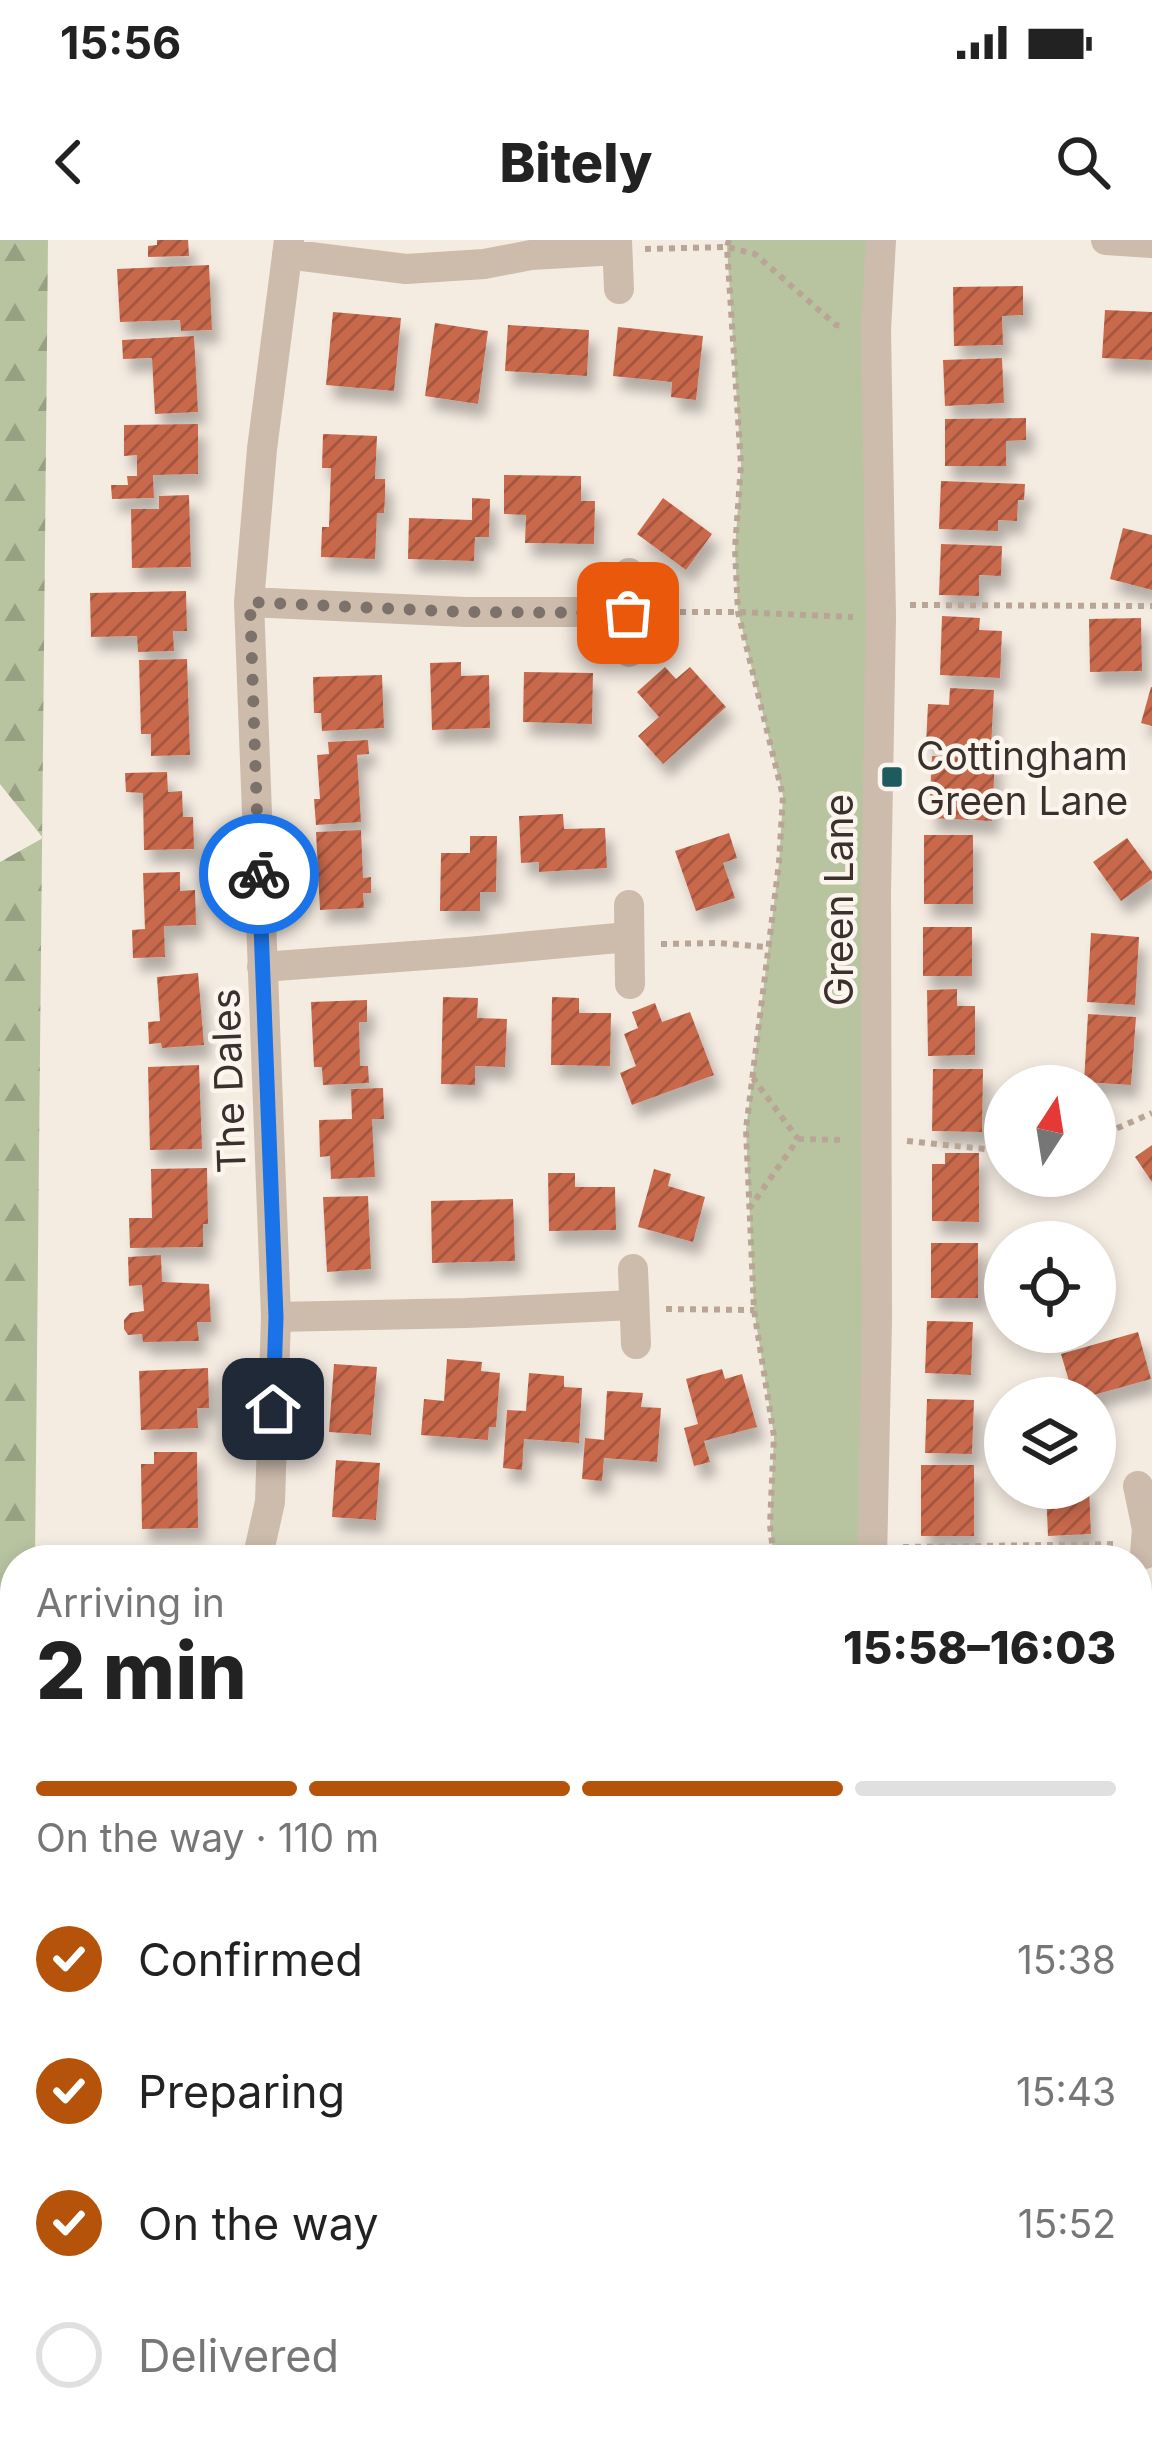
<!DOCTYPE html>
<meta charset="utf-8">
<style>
body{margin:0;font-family:Inter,sans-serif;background:#f6f6f6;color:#222;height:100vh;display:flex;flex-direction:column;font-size:45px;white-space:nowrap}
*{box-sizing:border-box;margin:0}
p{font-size:39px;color:#767676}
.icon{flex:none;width:66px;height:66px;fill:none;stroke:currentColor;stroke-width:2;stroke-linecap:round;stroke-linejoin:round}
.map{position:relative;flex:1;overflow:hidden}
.drawer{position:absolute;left:0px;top:1305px;width:1152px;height:903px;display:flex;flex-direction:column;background:#fff;border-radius:48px 48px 0 0;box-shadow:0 6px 18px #0003}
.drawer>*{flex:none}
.needle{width:78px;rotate:12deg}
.controls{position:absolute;left:984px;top:825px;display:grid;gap:24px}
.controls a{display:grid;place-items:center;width:132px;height:132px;border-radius:50%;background:#fff;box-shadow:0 6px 18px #0003;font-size:60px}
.pin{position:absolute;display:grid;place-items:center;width:102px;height:102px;color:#fff;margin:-51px;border-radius:24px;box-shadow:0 6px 18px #0006}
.courier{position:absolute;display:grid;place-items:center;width:120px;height:120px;margin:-60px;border:9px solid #1a73e8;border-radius:50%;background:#fff;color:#222;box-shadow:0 3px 15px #0007}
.overview em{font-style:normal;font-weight:800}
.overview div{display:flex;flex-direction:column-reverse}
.overview{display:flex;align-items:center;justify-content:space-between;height:204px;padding:0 36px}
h1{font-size:78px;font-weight:800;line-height:90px}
.bar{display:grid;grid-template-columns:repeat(4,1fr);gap:18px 12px;align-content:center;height:144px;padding:0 36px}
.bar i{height:15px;border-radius:9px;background:#e0e0e0}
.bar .active{background:#b45309}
.bar p{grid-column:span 4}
ol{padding:0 36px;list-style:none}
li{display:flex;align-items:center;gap:36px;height:132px}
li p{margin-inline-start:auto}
li .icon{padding:12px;border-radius:50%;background:#b45309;color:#fff;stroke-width:4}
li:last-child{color:#767676}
li i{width:66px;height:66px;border:6px solid #e0e0e0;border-radius:50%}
.status{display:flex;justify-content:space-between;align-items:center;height:84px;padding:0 60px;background:#fff;direction:ltr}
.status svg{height:33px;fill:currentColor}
header{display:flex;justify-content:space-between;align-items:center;height:156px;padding:0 36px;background:#fff;font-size:54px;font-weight:800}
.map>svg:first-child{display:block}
.green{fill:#b8c4a0}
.forest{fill:url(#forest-firs)}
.building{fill:url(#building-hatch);filter:url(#shadow)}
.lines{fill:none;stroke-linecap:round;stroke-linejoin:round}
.path{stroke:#b9a596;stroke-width:6;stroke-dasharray:6 6;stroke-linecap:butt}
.minor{stroke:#cdbbac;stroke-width:30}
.done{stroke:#7c716b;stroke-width:12;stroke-dasharray:0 21.6}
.route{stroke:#1a73e8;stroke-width:15}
.poi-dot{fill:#1f5a5e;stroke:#fbf5ee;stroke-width:4.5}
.labels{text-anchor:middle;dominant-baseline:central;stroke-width:9;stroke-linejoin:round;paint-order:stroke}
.poi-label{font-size:39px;fill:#3b302b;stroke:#fbf5ee;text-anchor:start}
.street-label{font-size:39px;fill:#3b302b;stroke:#fbf5ee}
</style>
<div class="status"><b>15:56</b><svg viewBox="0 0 49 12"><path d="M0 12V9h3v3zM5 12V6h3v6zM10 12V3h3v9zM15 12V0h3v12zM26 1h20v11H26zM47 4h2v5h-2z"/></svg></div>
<header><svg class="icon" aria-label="back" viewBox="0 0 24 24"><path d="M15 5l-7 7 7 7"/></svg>Bitely<svg class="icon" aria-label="search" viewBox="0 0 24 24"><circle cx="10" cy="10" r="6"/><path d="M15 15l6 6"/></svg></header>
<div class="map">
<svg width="1152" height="2207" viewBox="0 0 1152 2207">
<defs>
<pattern id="forest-firs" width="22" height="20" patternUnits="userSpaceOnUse" patternTransform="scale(3)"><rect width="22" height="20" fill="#b8c4a0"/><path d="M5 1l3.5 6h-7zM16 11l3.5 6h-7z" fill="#97a083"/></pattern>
<pattern id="building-hatch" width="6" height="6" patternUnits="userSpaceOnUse" patternTransform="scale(3)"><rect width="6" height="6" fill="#c8694b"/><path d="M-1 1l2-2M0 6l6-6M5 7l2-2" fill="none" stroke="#a4573f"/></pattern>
<filter id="shadow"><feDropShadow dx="7" dy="13" stdDeviation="6" flood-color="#0004"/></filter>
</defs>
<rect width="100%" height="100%" fill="#f4ebe1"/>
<!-- green -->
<path class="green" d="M729,0H881L863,1320H774L770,1285L774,1196L754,1070L746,889L779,623L783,556L738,372L735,309L741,225L727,7Z
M677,2193H876V2207H674Z"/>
<!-- forest -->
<path class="forest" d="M0,0H48L35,1320H15V2189L0,2188V622L43,598L0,544Z"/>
<!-- building -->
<path class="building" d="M157,0H188L189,16L148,17V6L157,5Z
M209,25L212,90L181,91L180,80L120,82L117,29Z
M1023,46V75L1002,76L1003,105L954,106L953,47Z
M1105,70L1152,72V120L1102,118Z
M333,72L401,78L394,151L326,145Z
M435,83L488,91L478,164L425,156Z
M508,85L589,90L587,136L505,131Z
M618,87L703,96L696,160L671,157L672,142L613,136Z
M194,96L198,172L155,174L152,118L123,119L122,100Z
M1002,118L1004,163L945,166L943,120Z
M1026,178V200L1006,201V226H945V179Z
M198,184V234L153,235L154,258L112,259L111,245H128L127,236H137V215L124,216V185Z
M323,194L377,196L375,239H385V257L384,273H377L375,319L321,317L322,287H329L331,228H322Z
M504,235L581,236V261H595L594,304L525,303L526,275L504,274Z
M941,241L1025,244L1024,260H1018L1017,281L998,280V291L939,289Z
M189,255L191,327L132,328L131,269H159V256Z
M472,258L490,259L489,297H475L474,321L408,319L409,278L472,280Z
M663,258L712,294L686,330L637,294Z
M1123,288L1152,295V350L1110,339Z
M941,304L1002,306L1001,336L979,335V356L939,355Z
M186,351L187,391H173L174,411L138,412L137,396L91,397L90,353Z
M942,376L980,378L979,390L1002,391L1000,438L940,435Z
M1141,378L1142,431L1090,432L1089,379Z
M187,419L190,515L151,516V494H141L139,420Z
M461,422V436L489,435L490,488L432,490L430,423Z
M665,427L676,439L690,427L726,467L663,524L638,496L659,477L637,452Z
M524,432L593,433L592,484L523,482Z
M382,435L384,488L322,491L321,473H314L313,437Z
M1151,447H1152V486L1141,483Z
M950,448L994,450L991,508L926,505L928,464L949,465Z
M368,500L369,514L357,515L361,582L316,585L314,559H320L317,515L329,514L328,502Z
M932,516L995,518L992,581L929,578Z
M167,532L168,552L182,551L183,577H193L194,609L144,610L143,553L126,552L125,533Z
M563,574L564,589L605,588L607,628L539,632V622L521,623L519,576Z
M361,590L363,638L371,637V653H363L364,668L320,670L316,592Z
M729,593L737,618L723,623L735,658L696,671L675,611Z
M924,595H973V664H924Z
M470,596H497L496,652H480V671H440L441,613H470Z
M1127,598L1152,632V639L1121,661L1093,622Z
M180,632V651L195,650L196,685L164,686L165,717L133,718L132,690L145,689L143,633Z
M923,687H972V736H923Z
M1091,693L1139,697L1135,765L1087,762Z
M198,733L204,805L162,808L161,803L149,804L148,782L160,781L157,737Z
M957,749V766H975V815L928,816L927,750Z
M443,757L478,758L477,778L507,779L505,827L475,826V845L441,844Z
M552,757L579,758V773H611L610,826L551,825Z
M367,760V782H359L360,826H368L369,843L323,845L322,827H314L311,762Z
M655,763L662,782L690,772L714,835L632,865L620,833L636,826L624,794L638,788L632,772Z
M1088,774L1136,777L1131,845L1084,842Z
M199,825L202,909L150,910L148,827Z
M933,829H983L982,892L932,891Z
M383,848L384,879H372L375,937L331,939L330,916L320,917L319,880L352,879L351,849Z
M1152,905V942L1135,917Z
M945,913H979V982L932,981V924H945Z
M207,928L208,984H203V1007L130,1008L129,978H152L151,929Z
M654,929L671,934L668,946L705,957L693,1002L638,987Z
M548,933H575V947H615L616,990L549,991Z
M368,956L371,1029L327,1032L323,957Z
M513,959L515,1021L432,1023L431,961Z
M931,1003H978V1058H931Z
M161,1015L162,1042L209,1044L211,1082H197L199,1101L143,1102L142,1094L128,1095L124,1089V1080L130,1073L144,1071L142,1045L129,1046L128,1017Z
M927,1081L973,1082L971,1135L925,1133Z
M1138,1092L1151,1139L1083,1158H1074L1061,1114Z
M447,1119L482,1122L481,1131L500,1133L496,1187H489L488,1200L421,1195L424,1159L444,1161Z
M334,1124L377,1127L371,1195L329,1192Z
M208,1128L209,1168H197L198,1188L141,1190L139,1131Z
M722,1129L725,1139L742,1134L757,1187L704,1201L710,1222L694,1226L684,1188L698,1184L686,1139Z
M529,1133L564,1136V1147L582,1148L579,1203L524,1199L522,1230L503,1228L507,1170L526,1171Z
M607,1151L643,1153L641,1167L661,1168L657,1222L604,1218L602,1241L582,1239L585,1198L604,1200Z
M927,1159L974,1160L972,1214L925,1213Z
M154,1212H197L198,1288L142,1289L141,1224H154Z
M336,1220L380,1223L376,1280L332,1277Z
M921,1225H974V1296H921Z
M1046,1248H1089L1091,1294L1048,1296Z
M192,1306V1320H159V1307Z
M1137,1512L1152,1514V1562L1137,1559Z
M254,2193H295L327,2203L325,2207H249Z"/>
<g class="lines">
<!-- path -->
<path class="path" d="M729,0L727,7L741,225L735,309L738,372L783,556L779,623L746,889L754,1070L774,1196L770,1285L774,1320
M645,9L727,7L755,14L836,85L844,86
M910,365L1152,366
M656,372H738L853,377
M661,704L719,703L767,707
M1095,898L1152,873
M798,899L846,900
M907,901L1005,911
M749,969L798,899L753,838
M666,1069L754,1070
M903,1307L1117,1304
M856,2193L857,2207"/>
<!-- minor -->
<path class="minor" d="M617,0L619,49
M1106,0L1152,3
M287,14L406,29L484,24L531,15L617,10
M629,333V412
M249,362L466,372H628
M629,665L630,744
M262,727L467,712L628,697
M633,1029L636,1104
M276,1077L466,1073L633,1065
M1138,1246L1147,1289L1145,1314
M257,1320L270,1262L276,1077L249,362L262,209L289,0
M872,1320L877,1082L876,652L881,378L876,90L881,0
M1137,1615L1152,1618
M1152,1730L1150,1776L1152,1863
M1137,1924L1152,1923
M1137,2147L1145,2133L1152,2041
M551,2193L598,2207
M674,2207L677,2193
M1095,2207L1106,2200L1110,2193"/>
</g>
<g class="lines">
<!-- done -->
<path class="done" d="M259,634L250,362L466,372L628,373"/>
<!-- route -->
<path class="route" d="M259,634L276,1077L273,1169"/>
</g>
<!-- markers -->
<rect class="poi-dot" x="880" y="525" width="24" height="24" rx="6"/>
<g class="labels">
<!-- poi labels -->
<g class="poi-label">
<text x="916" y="515">Cottingham<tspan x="916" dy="45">Green Lane</tspan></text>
</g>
<!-- street labels -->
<g class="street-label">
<text transform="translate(838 660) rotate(-90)">Green Lane</text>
<text transform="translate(228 841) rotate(-92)">The Dales</text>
</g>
</g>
</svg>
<div class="controls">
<a><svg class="needle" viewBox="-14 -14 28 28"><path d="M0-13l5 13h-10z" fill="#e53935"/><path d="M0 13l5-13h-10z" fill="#767676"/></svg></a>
<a><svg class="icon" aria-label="locate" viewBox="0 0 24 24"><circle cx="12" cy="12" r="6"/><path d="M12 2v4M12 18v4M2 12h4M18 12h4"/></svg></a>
<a><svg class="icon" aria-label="layers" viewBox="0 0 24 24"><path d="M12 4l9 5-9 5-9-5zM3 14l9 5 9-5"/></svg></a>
</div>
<div class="pin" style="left:628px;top:373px;background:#ea580c"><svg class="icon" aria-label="bag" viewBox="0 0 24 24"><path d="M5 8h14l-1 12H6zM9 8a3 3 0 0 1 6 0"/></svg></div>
<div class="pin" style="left:273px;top:1169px;background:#1f2937"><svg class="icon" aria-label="home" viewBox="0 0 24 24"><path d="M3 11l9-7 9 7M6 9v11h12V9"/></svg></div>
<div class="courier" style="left:259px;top:634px"><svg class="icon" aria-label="bike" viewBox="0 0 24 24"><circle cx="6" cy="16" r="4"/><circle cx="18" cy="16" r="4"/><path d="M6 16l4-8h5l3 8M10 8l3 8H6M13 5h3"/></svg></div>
<section class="drawer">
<div class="overview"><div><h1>2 min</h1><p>Arriving in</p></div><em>15:58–16:03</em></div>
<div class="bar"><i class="active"></i><i class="active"></i><i class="active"></i><i></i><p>On the way · 110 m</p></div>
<ol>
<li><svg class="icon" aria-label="check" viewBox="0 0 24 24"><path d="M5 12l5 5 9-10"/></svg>Confirmed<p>15:38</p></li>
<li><svg class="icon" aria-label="check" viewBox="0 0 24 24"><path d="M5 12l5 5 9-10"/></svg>Preparing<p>15:43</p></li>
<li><svg class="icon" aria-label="check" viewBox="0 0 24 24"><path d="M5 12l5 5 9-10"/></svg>On the way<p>15:52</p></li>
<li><i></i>Delivered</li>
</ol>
</section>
</div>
